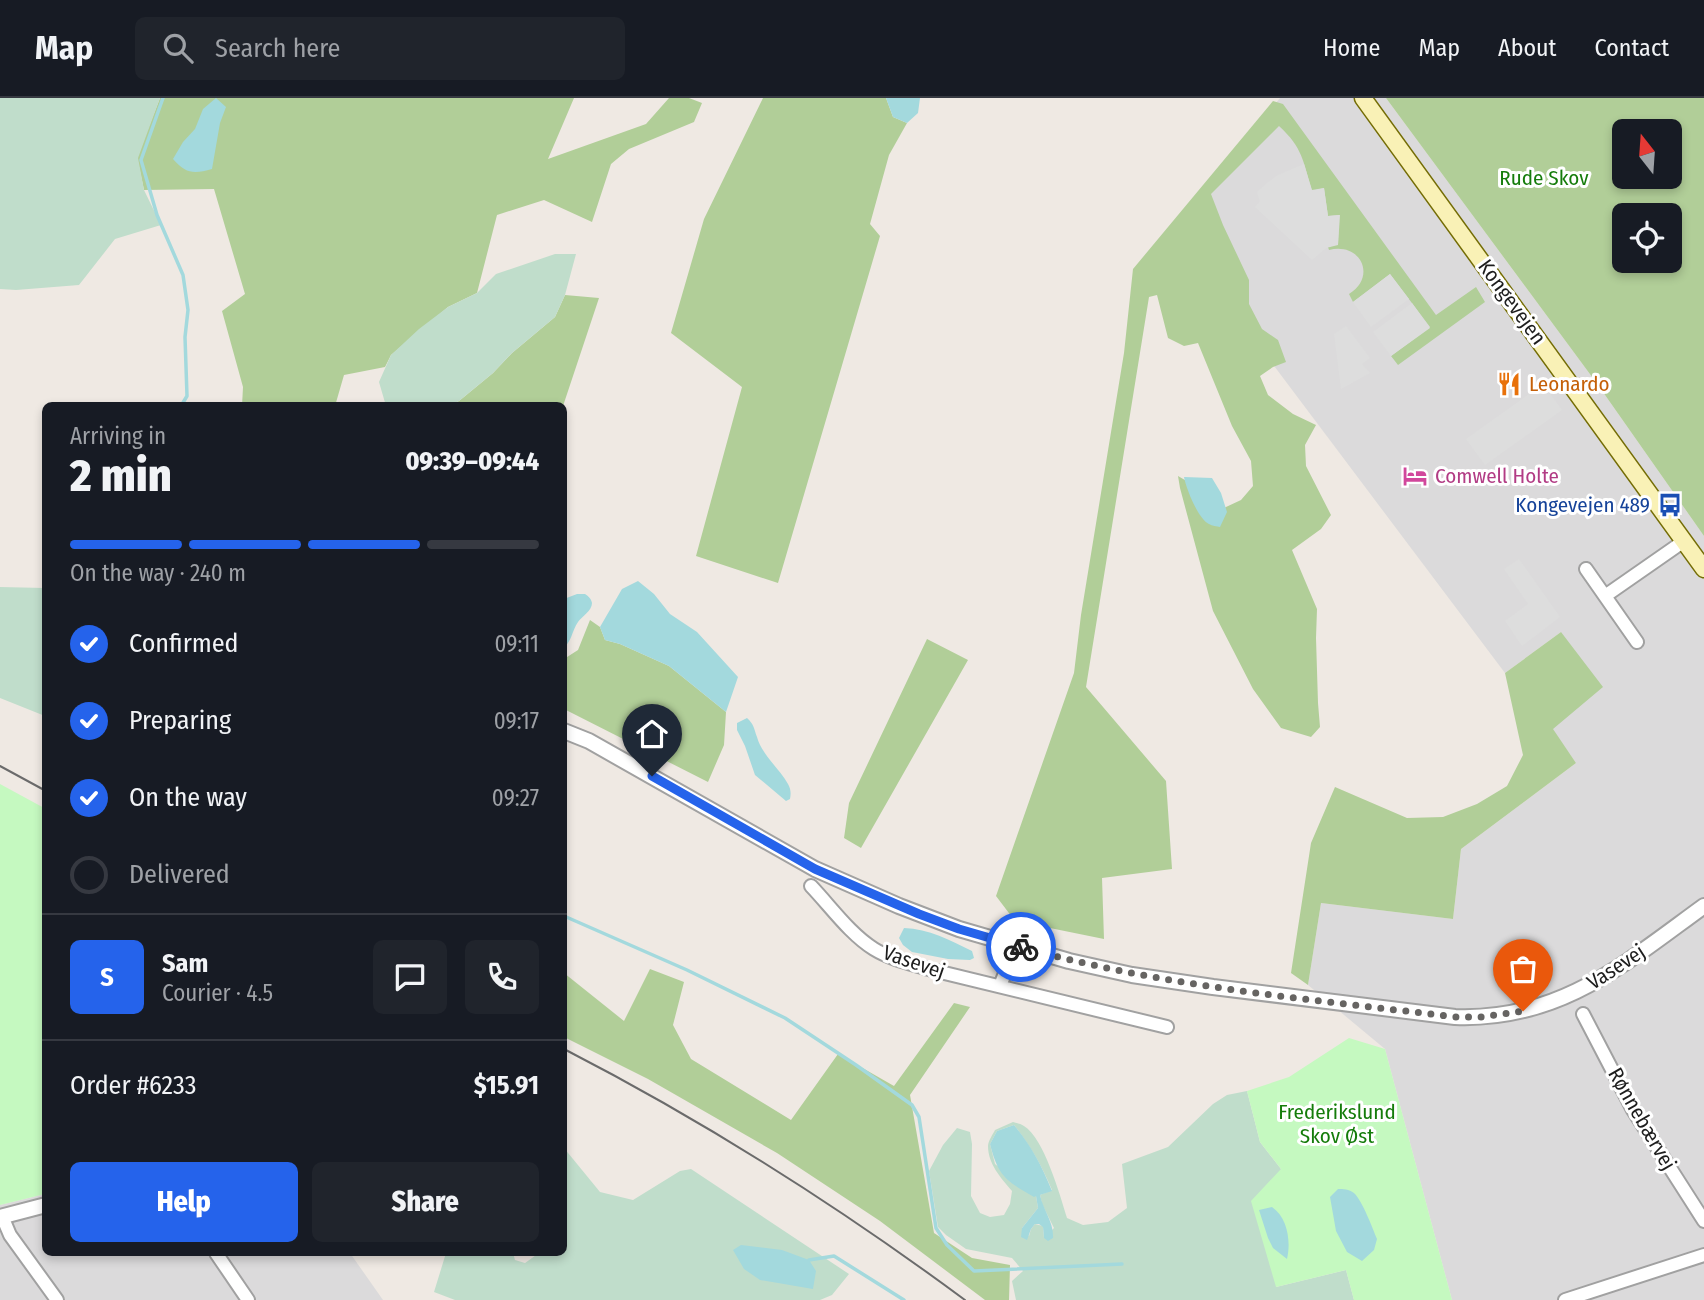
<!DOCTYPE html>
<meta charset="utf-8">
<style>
body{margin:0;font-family:"Fira Sans Condensed",sans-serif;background:#20242c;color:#f1f3f6;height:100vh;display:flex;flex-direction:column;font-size:26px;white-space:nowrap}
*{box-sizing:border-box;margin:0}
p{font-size:23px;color:#9ea1a6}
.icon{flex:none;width:38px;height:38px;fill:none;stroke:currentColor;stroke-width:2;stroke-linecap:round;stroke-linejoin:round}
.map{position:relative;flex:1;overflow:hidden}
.sheet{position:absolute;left:42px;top:304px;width:525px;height:854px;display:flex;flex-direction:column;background:#171b24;border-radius:10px;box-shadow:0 4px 10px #0003}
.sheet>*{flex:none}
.needle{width:46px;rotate:343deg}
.tools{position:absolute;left:1612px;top:21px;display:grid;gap:14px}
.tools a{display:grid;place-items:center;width:70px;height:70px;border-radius:10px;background:#171b24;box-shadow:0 4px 10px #0003;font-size:35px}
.pin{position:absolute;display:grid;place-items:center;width:60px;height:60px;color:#fff;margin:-72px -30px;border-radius:50% 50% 50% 0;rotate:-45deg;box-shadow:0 0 7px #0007}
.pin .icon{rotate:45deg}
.courier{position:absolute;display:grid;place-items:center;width:70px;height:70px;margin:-35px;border:5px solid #2563eb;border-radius:50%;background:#fff;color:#222;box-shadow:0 2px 9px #0007}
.summary em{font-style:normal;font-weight:800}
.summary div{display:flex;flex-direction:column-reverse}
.summary{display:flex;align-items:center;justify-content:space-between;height:119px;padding:0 28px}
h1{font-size:46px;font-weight:800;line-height:52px}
.bar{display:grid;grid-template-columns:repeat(4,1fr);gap:10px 7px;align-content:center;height:84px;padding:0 28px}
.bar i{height:9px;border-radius:5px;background:#363941}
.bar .active{background:#2563eb}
.bar p{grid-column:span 4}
.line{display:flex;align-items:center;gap:18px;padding:0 28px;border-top:2px solid #363941}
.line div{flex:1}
.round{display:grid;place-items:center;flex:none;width:74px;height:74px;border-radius:10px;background:#20242c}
ol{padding:0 28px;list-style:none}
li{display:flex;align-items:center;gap:21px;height:77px}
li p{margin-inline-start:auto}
li .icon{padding:7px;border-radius:50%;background:#2563eb;color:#fff;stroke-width:4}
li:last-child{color:#9ea1a6}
li i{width:38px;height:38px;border:4px solid #363941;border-radius:50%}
.primary-button{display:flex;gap:14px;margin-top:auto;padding:14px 28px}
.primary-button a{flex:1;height:80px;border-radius:10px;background:#2563eb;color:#fff;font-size:28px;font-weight:800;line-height:80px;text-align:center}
.primary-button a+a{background:#20242c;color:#f1f3f6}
header{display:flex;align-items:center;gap:42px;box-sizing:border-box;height:98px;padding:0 35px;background:#171b24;border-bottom:2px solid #363941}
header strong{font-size:33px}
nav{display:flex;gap:38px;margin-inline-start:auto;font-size:24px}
.search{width:490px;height:63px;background:#20242c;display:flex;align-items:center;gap:18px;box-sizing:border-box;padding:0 24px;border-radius:10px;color:#9ea1a6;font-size:26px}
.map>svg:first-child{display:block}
.residential{fill:#dbdadb}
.forest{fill:#b1ce98;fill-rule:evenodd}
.wetland{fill:#c0ddcb;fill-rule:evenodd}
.park{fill:#c5f9c0}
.parking{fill:#ddd}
.water{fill:#a3d9dd}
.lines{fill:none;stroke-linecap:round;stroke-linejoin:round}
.stream{stroke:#a3d9dd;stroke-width:3.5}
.minor-casing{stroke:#a1a1a1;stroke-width:16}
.tertiary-casing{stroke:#a1a1a1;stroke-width:18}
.secondary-casing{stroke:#746d05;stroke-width:19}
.minor{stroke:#fff;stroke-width:12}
.tertiary{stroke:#fff;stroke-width:14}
.secondary{stroke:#f9f1b6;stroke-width:16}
.tram{stroke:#6b6b6b;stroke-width:2}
.done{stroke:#666462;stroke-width:7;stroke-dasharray:0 12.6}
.route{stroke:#2563eb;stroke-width:9}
.labels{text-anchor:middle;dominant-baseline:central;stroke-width:6;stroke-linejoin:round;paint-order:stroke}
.park-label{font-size:21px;fill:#157c0b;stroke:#fff}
.street-label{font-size:21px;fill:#1d1d1d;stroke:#fff}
.food-label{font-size:21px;fill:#c56008;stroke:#fff;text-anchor:start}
.hotel-label{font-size:21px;fill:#b23c85;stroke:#fff;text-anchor:start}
.transit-label{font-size:21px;fill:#164399;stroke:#fff;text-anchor:end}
</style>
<header>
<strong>Map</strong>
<div class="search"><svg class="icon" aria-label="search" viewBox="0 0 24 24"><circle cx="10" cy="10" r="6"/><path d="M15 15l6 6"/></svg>Search here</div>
<nav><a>Home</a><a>Map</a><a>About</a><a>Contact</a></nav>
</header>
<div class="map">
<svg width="1704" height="1202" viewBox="0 0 1704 1202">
<rect width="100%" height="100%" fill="#efe9e3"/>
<!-- residential -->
<path class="residential" d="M1280,0H1386L1598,287L1704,438V1202H1452L1385,951L1308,887L1321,805L1453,821L1461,751L1576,665L1552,631L1561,534L1505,575L1171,131Z
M45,1096L46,1155H350L383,1202H0V1107Z"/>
<!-- forest -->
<path class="forest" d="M160,0H574L548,61L646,26L669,0H689L702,5L694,24L629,51L611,66L592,124L544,102L497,117L477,195L448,209L391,257L385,269L344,277L335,308H242L243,289L222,213L245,196L214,91L144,92L137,59Z
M763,0H886L893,19L907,25L889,57L870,126L880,138L778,485L696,458L742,289L671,235L704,121Z
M1386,0H1704V438L1598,287ZM1624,33H1670V79H1624ZM1624,117H1670V163H1624Z
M1273,3L1283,6L1436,217L1476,189L1485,204L1398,267L1391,258L1430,229L1390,176L1353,204L1349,196C1377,179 1361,144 1329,152L1328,149L1338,146L1339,117L1328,118L1324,90L1312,93C1303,63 1303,50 1279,28L1211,96L1223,127L1249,182V206L1262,231L1278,242L1286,264L1273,269L1260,278L1268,297L1293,316L1316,327L1305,347L1306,368L1331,417L1321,431L1292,452L1317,511L1316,540L1318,605L1320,629L1311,639L1281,630L1253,591L1213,513L1180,390L1178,378L1190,385L1211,416L1241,402L1253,388L1251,363L1232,328L1198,245L1184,248L1168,240L1157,197L1149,199L1086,589L1166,683L1172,771L1102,780L1104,841L1045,829L1018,827L996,798L1074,575L1081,517L1124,255L1133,171Z
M565,197L599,200L563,308H448L459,303L493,275L512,255L555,219Z
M590,522L600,529L605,542L620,546L669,568L726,614L724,647L708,684L564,611V561L578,552Z
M1561,534L1603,589L1553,631L1576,665L1461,751L1453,821L1321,805L1308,887L1291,875L1311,745L1335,689L1407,720L1443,719L1477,706L1507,688L1523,657L1505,575Z
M927,541L968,562L861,750L844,740L849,705Z
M650,871L684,884L673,927L691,961L791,1022L838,956L894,988L954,905L970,909L910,997L934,1135L972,1160L1010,1167L1009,1202H985L880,1123L777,1055L648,981L564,939V875L624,923Z"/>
<!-- wetland -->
<path class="wetland" d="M0,0H160L138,60L144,92L161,127L115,141L79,187L16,192L0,191Z
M555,156H576L565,197L555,219L512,255L493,275L459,303L448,308H386L379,284L391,257L419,231L448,209L477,195L496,176Z
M0,489L45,490V618L0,600Z
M1247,993L1260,1044L1281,1071L1276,1189L1346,1172L1354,1202H1016L1012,1183L1023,1173L1012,1160L966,1151L946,1137L938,1129L929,1073L943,1047L957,1030L970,1034L972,1046L971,1098L980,1115L990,1119L1004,1117L1010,1106L1012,1093C1001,1080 988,1066 988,1048C988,1043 993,1036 995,1032L1013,1024C1017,1025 1021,1026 1024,1028C1044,1040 1060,1097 1067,1120L1083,1127L1108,1124L1127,1110L1122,1066L1168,1049L1213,1006L1227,997ZM1014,1027C1030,1047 1042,1068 1052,1092L1040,1097L1042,1106L1054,1130L1044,1140L1043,1128L1035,1126L1031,1131L1029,1138L1022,1130L1038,1110L1036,1098L995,1066L990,1046L997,1033Z
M564,1050L600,1094L633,1102L680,1073L691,1071L849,1176L832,1197L820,1202H455L434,1194L446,1155H513L515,1162L525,1165L539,1155H564Z"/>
<!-- park -->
<path class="park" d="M0,686L46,711L45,1096L0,1107Z
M1349,940L1385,951L1452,1202H1354L1346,1172L1276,1189L1251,1103L1281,1071L1260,1044L1247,993L1289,979Z"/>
<!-- parking -->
<path class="parking" d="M1304,66L1312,92L1324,90L1328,118L1340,117L1338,147L1326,150L1312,162L1255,109L1260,103L1257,94L1267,85L1278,77Z
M1390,176L1409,201L1371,229L1353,204Z
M1412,205L1430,230L1391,258L1373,234Z
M1346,228L1370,260L1362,266L1370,275L1341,291L1334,236Z
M1543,286L1562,312L1485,367L1466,341Z
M1519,461L1560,519L1522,548L1505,523L1528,506L1504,471Z"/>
<!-- water -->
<path class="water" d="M216,0L226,9L220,25L212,71C194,76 186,76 173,61L183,44L195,31L203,11Z
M886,0H920L918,15L907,25L893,19Z
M1184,379L1212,380L1221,395L1227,414L1220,429C1217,428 1212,428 1209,426C1198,421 1186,390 1184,379Z
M638,483L654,496L670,516L697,534L738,579L726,614L669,568L620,546L605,542L600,529L622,491Z
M577,496H585C588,498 591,500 592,505C592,513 582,518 578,524C572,533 572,542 564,550V501Z
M747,620C754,626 754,631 757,639C762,657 779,670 788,686C791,691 791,696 790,701L786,703L755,677L745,648L737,632V625Z
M904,830C929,831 950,842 972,853L974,860L970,862L948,861L912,854L903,847L899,840Z
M1014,1027C1031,1047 1042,1068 1052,1093L1040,1097C1043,1112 1054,1124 1053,1140L1048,1143L1044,1140L1043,1129L1039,1126H1035L1031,1131L1027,1142L1021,1139L1022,1130L1038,1110L1036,1098L1034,1099C1006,1083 998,1078 990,1046L997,1033Z
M1338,1091C1343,1091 1349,1091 1354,1095C1363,1104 1372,1129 1377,1141L1374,1152L1362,1163L1347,1154L1336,1133L1330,1099Z
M1272,1109C1288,1120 1291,1144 1287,1161L1273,1150L1268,1140L1259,1112Z
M741,1147L782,1152L809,1162L816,1173L813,1191L760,1182L744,1171L733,1152Z"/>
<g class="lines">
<!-- stream -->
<path class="stream" d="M163,0L141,62L157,117L183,177L188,212L185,239L187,298L181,308
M564,818L687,872L785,920L856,967L912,1007L919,1019L936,1130L947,1147L974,1173L1122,1166
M809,1162L834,1158L904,1202"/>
<!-- minor casing -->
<g class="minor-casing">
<path id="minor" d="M1586,471L1637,544
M1605,498L1684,443
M811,788C831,809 850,836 874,851C892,862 913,866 932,872L1167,929
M1000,888L1007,870L1021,849
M1583,916L1633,1012L1704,1123
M2,1118L10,1137L57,1202
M216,1155L248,1202
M1565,1202L1704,1157"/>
</g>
<!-- tertiary casing -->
<g class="tertiary-casing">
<path id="tertiary" d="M564,633L589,643L815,771L899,808L959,831L1069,863L1132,877L1213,889L1455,919C1560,923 1624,866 1704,808
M0,1119L46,1107"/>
</g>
<!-- secondary casing -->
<g class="secondary-casing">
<path id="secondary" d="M1363,0L1704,471"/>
</g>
<!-- minor -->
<use href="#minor" class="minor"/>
<!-- tertiary -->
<use href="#tertiary" class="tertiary"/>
<!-- secondary -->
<use href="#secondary" class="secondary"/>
<!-- tram -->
<path class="tram" d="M0,668L46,693
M564,951C704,1023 838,1108 965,1202"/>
</g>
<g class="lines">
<!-- done -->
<path class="done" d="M1021,849C1163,889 1309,901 1455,919H1481L1523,913"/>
<!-- route -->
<path class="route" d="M652,678L815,771L919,816L959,831L1021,849"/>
</g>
<!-- icons -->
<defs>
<g id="restaurant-bare" transform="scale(1.89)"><path d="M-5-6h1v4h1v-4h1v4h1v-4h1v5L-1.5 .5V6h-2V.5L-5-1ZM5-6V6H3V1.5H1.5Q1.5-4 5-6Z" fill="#e8710a" stroke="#fff" stroke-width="2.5" paint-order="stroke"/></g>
<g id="hotel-bare" transform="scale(1.89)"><path d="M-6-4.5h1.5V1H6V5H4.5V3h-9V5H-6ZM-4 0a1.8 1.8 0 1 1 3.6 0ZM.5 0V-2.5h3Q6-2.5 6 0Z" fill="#d1479c" stroke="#fff" stroke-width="2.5" paint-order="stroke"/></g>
<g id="bus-bare" transform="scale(1.89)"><path d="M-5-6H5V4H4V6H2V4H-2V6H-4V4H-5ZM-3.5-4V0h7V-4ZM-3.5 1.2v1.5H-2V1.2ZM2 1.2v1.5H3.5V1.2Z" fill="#1a4fb4" stroke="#fff" stroke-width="2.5" paint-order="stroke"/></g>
</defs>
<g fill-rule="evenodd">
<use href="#restaurant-bare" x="1509" y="286"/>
<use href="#hotel-bare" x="1415" y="378"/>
<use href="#bus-bare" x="1670" y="407"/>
</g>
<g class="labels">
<!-- park labels -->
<g class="park-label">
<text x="1544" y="80">Rude Skov</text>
<text x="1337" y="1014">Frederikslund<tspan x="1337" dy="24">Skov Øst</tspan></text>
</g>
<!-- street labels -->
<g class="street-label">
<text transform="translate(1512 204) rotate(54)">Kongevejen</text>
<text transform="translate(914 864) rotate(19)">Vasevej</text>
<text transform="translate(1616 869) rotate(-33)">Vasevej</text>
<text transform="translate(1642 1021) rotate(60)">Rønnebærvej</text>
</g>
<!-- food labels -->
<g class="food-label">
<text x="1529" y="286">Leonardo</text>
</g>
<!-- hotel labels -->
<g class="hotel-label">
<text x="1435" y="378">Comwell Holte</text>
</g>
<!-- transit labels -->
<g class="transit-label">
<text x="1650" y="407">Kongevejen 489</text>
</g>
</g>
</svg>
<div class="tools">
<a><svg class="needle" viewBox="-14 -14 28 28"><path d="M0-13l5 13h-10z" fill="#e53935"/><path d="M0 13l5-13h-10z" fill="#9ea1a6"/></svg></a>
<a><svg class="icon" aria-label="locate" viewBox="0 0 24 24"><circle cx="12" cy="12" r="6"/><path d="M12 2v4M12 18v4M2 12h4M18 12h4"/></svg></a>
</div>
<div class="pin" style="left:1523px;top:913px;background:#ea580c"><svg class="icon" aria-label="bag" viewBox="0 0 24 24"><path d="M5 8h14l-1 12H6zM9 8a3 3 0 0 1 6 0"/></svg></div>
<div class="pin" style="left:652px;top:678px;background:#1f2937"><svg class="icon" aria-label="home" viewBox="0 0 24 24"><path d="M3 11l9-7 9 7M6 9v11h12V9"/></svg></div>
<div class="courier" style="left:1021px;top:849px"><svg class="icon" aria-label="bike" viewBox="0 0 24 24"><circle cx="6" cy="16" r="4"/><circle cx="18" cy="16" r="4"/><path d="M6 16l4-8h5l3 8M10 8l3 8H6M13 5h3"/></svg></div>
<section class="sheet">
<div class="summary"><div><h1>2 min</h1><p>Arriving in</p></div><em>09:39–09:44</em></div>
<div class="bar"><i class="active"></i><i class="active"></i><i class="active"></i><i></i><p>On the way · 240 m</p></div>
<ol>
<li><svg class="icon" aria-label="check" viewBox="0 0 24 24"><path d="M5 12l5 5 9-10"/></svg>Confirmed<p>09:11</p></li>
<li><svg class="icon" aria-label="check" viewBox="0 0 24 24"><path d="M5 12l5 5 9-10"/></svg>Preparing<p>09:17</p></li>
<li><svg class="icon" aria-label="check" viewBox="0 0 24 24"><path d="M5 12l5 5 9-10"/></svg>On the way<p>09:27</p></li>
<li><i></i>Delivered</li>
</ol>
<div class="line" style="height:126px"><b class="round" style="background:#2563eb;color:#fff">S</b><div><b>Sam</b><p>Courier · 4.5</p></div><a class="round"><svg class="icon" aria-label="chat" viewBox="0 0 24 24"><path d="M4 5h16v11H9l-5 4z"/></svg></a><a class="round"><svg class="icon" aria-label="phone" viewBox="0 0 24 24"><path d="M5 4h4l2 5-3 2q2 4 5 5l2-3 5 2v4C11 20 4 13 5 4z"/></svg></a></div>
<div class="line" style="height:91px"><div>Order #6233</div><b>$15.91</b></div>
<div class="primary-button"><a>Help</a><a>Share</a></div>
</section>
</div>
